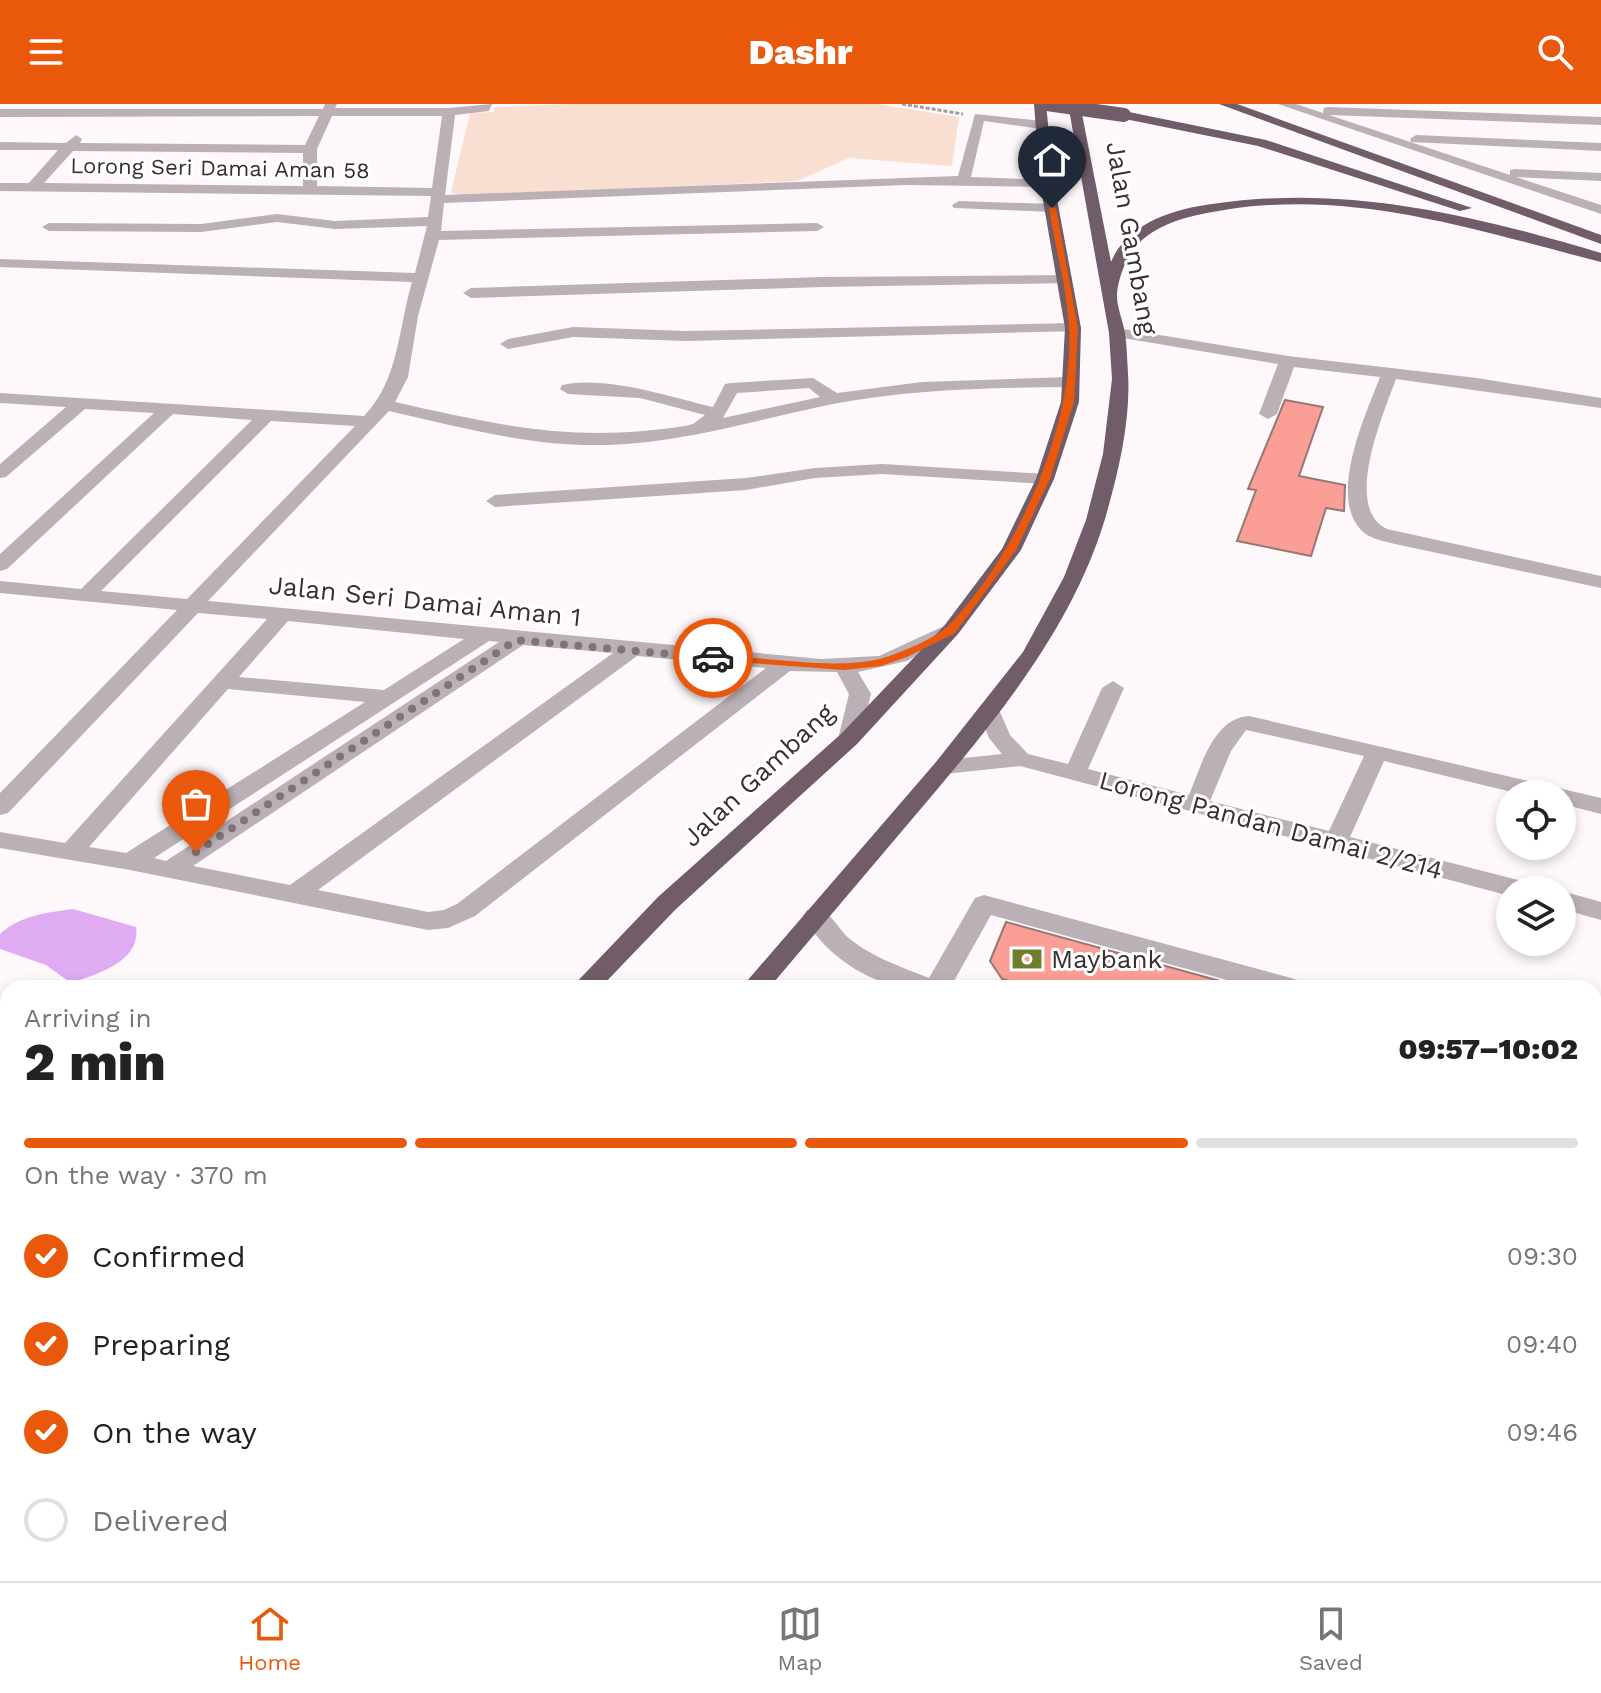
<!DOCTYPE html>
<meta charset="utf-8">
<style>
body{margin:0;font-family:"Work Sans",sans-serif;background:#f2f2f2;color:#222;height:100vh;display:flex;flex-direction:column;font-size:30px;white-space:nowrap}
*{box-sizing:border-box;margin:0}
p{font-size:26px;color:#767676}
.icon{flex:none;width:44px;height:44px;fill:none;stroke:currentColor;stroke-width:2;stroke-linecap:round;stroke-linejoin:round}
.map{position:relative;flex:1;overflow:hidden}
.drawer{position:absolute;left:0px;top:876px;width:1602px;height:602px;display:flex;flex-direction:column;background:#fff;border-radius:24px 24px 0 0;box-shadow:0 4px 12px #0003}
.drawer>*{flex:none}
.fabs{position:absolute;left:1496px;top:676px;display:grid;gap:16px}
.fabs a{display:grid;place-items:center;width:80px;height:80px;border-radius:50%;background:#fff;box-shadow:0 4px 12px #0003;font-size:40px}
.pin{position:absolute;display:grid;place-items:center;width:68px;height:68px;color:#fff;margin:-82px -34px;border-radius:50% 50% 50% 0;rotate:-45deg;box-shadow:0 0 8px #0007}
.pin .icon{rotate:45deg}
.courier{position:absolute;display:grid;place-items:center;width:80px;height:80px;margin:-40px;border:6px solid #ea580c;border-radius:50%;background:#fff;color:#222;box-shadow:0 2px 10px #0007}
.head em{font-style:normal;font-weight:800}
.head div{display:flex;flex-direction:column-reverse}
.head{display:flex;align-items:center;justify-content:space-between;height:136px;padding:0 24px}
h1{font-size:52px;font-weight:800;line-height:60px}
.bar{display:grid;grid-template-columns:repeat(4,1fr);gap:12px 8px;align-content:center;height:96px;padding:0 24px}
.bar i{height:10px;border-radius:6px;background:#e0e0e0}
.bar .selected{background:#ea580c}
.bar p{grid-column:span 4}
ol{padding:0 24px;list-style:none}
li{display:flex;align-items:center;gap:24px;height:88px}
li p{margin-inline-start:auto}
li .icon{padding:8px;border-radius:50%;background:#ea580c;color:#fff;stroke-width:4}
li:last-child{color:#767676}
li i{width:44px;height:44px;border:4px solid #e0e0e0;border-radius:50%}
header{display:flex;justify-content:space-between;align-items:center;height:104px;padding:0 24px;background:#ea580c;color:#fff;font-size:36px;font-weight:800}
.menu{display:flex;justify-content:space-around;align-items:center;height:112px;border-top:2px solid #e0e0e0;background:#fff;font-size:22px;color:#767676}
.menu a{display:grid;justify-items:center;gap:4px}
.menu .selected{color:#ea580c}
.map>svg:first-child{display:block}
.green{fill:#f8dfd2}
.water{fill:#dfabf2}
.building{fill:#fb9e95;stroke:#937975;stroke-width:2}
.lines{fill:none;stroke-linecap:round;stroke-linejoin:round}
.path{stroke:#a49b9d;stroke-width:3;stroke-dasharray:4 2;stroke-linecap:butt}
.minor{fill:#bab0b6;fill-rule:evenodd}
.highway{fill:#715c69;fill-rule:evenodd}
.highway-bridge{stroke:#715c69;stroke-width:14}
.route{fill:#ea580c}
.done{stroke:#7e7577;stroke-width:8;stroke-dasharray:0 14.4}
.labels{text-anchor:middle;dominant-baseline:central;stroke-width:6;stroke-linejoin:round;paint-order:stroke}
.far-street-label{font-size:22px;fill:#392e30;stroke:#fff}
.street-label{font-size:26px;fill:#392e30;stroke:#fff}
.poi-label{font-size:26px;fill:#392e30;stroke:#fff;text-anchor:start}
</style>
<header><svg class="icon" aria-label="menu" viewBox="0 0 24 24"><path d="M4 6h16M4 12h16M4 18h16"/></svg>Dashr<svg class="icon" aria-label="search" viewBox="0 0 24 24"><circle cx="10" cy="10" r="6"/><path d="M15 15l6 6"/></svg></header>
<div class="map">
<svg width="1601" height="1477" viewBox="0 0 1601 1477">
<rect width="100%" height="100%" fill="#fef8fa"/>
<!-- green -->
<path class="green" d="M571,0H877L959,13L952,62L849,54L797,77L461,92L451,88L470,9L493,8L495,3Z"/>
<!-- water -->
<path class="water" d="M73,805L136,823C141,858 97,870 71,879L46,861L0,845V830C19,812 48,808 73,805Z"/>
<!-- building -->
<path class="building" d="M1285,296L1323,303L1299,372L1345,381L1344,407L1326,404L1311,452L1237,437L1256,386L1248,385Z
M1006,818L1231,880V884H1034L1002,875L990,857Z"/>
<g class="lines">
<!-- path -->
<path class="path" d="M902,0L963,10"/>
<!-- minor -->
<path class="minor" d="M325,0H337L335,4H449L492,0L489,7L455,11L445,91L958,72L975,10L1042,17L1048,21L1042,25L984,17L971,73L1052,76L1054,79L1047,83L906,81L444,99L441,127L817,119L824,123L817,127L439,136L418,212L408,273L395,298C502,322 574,339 685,322L693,320L705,311L640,294L568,290L560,285L562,281C605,271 671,293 713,303L725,280L731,279L813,274L837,289L922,278L1070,273L1078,278L1070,283C991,284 911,285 833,300C753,316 675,342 593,341C524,341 456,322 389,307L208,497L821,555L879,552L944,522L951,520L961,526L907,557L858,568L871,590L860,635L857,640H841L838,635L849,590L837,568L790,567L475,812L448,824L428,826L130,766L0,744V728L65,739L267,515L198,509L8,709L0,711V689L177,506L0,489V477L81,485L252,316L173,310L7,465L0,467V450L154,309L85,305L6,373L0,374V360L66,303L0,299V289L364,312C399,276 398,225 412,178L0,163V155L415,169L427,122L335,125L277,118L201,128L49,127L42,123L49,119L201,120L277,110L335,117L428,113L431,92L0,87V79H29L58,46H0V38L66,39L76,31L82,35L80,39L305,41L319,12L0,13V5H323ZM332,12H442L432,84L317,82V45ZM73,47L303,49V82L44,79ZM809,284L820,293L723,314L737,289ZM271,317L355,322L187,495L101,487ZM288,517L464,535L384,586L239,573ZM489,537L499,538L166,757L154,754ZM523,541L613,549L290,781L193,762ZM637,552L766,564L457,800L444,806L428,808L318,786ZM228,585L365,598L126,749L89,743Z
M1278,0H1296L1323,9L1324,4L1328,3L1601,13V21L1329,11L1510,71V66L1515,65L1601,69V77L1516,73L1601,101V110Z
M1416,31L1601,39V47L1411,38L1410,35Z
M959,97L1052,100L1059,104L1052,108L954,104L952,101Z
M1067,171L1072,173V179L822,183L471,194L463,189L471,184L822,173Z
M1073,219L1081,224L1079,227L686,237L573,233L508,245L500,240L508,235L573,223L686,227Z
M1117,224L1288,252L1477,274L1601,294V304L1396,275C1384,308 1342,404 1387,425L1601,472V484L1395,440C1384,437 1369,435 1361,426C1328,391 1366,310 1380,273L1294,263L1277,310L1268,315L1259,310L1278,260L1111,232L1109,229Z
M882,360L1045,370L1054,375L1045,380L882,370L815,374L746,386L495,403L486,397L495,391L746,374L815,364Z
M1113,577L1124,584L1088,665L1189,691C1201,663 1213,614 1249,612L1601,694V710L1562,700V690H1520L1384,657L1350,733L1522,777L1531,780L1534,786H1510V792L1020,662L944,670L936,668L933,663L936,658L944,656L1002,650L989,634L978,606L981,601H997L1010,631L1028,650L1068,660L1102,584ZM1246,626L1364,652L1329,727L1210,697L1231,647Z
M1562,787L1601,798V816L1562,805Z
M984,791L1291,874L1300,877L1304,884H1256L991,811L950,884C934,884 914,887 899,883C858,873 824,848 803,812L807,806C829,799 835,823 850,835C873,854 902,863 929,874L975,794Z
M1594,956L1601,957V979L1594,978Z
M8,1049V1079L0,1082V1052Z
M1594,1068L1601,1070V1094L1594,1092Z
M1594,1235L1601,1237V1267L1594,1265Z
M8,1290V1321L0,1324V1293Z
M1594,1399L1601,1401V1435L1594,1433Z
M636,1470H673L670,1477H633Z
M1000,1470H1052L1055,1477H1003Z
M1222,1470H1258L1257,1477H1221Z
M1519,1470H1555L1554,1477H1518Z"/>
<!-- highway -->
<path class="highway" d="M1034,0H1046L1054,79L1081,224L1079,298L1054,375L1021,446L958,530L857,640L676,805L600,884H571L658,793L841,630L944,522L1002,445L1036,375L1061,298L1065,224L1040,79Z
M1068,0H1080L1111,158C1127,119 1174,105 1212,100C1346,80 1473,111 1601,149V158C1478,127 1359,86 1230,105C1199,110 1167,115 1142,136C1128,148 1119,171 1117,189C1116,201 1123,217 1125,229C1127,242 1127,256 1128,269C1131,317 1118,370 1105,415C1070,530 989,624 913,714C865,771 817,827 769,884H741L936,658L1023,548L1064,473L1086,416L1103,350L1112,275L1109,229Z
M1219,0H1237L1601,131V140Z
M1124,7L1266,36L1472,104L1460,107L1258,42L1120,14V8Z
M151,1470H188L185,1477H148Z
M390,1470H426L423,1477H387Z"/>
<!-- highway-bridge -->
<path class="highway-bridge" d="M1047,0L1124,11"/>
</g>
<!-- route -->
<path class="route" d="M1052,102L1056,104L1078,224L1074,298L1050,375L1016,446L955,529L907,553L881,562L844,566L709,556L707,554L713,550C761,553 838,567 883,554C900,549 936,534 948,522C1016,453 1075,321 1069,224C1067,184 1055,143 1049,104Z"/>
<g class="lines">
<!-- done -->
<path class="done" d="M196,748L516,536L713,554"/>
</g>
<!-- icons -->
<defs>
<g id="bank-bare" transform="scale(2.4)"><path d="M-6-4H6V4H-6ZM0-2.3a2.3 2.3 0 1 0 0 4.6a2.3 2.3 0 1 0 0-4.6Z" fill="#6e7e2c" stroke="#fff" stroke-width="2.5" paint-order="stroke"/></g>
</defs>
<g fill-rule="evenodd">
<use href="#bank-bare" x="1027" y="855"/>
</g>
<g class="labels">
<!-- far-street labels -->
<g class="far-street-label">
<text transform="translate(220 64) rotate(1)">Lorong Seri Damai Aman 58</text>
</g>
<!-- street labels -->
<g class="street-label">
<text transform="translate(1132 134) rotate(80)">Jalan Gambang</text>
<text transform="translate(425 497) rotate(6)">Jalan Seri Damai Aman 1</text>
<text transform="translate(758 671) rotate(-43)">Jalan Gambang</text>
<text transform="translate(1271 721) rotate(15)">Lorong Pandan Damai 2/214</text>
</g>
<!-- poi labels -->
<g class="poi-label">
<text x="1051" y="855">Maybank</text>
</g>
</g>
</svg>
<div class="fabs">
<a><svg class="icon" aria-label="locate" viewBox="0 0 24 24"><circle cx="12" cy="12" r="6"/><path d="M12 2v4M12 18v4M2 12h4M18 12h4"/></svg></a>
<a><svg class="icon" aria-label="layers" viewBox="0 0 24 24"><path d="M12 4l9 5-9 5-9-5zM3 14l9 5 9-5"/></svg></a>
</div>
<div class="pin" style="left:196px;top:748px;background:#ea580c"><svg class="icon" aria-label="bag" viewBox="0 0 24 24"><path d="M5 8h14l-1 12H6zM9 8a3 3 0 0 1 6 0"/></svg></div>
<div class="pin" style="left:1052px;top:104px;background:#1f2937"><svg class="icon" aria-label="home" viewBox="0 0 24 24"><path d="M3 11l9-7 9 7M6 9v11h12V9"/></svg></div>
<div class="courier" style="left:713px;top:554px"><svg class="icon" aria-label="car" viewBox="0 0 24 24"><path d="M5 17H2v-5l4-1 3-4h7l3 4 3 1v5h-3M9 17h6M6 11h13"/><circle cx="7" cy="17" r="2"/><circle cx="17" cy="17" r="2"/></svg></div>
<section class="drawer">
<div class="head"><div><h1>2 min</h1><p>Arriving in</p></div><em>09:57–10:02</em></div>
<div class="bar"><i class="selected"></i><i class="selected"></i><i class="selected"></i><i></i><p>On the way · 370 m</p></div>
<ol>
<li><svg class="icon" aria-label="check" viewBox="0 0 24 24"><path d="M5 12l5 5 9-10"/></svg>Confirmed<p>09:30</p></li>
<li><svg class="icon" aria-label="check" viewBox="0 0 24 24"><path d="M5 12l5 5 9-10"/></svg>Preparing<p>09:40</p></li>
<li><svg class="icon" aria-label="check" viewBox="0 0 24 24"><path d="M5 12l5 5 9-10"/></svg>On the way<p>09:46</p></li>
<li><i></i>Delivered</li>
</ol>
</section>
</div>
<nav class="menu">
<a class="selected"><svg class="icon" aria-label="home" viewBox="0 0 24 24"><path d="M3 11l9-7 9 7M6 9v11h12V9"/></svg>Home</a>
<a><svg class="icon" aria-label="map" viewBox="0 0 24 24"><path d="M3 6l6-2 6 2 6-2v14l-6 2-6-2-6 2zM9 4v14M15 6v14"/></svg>Map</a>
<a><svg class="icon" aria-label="saved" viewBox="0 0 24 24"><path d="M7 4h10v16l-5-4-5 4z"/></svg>Saved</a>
</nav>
